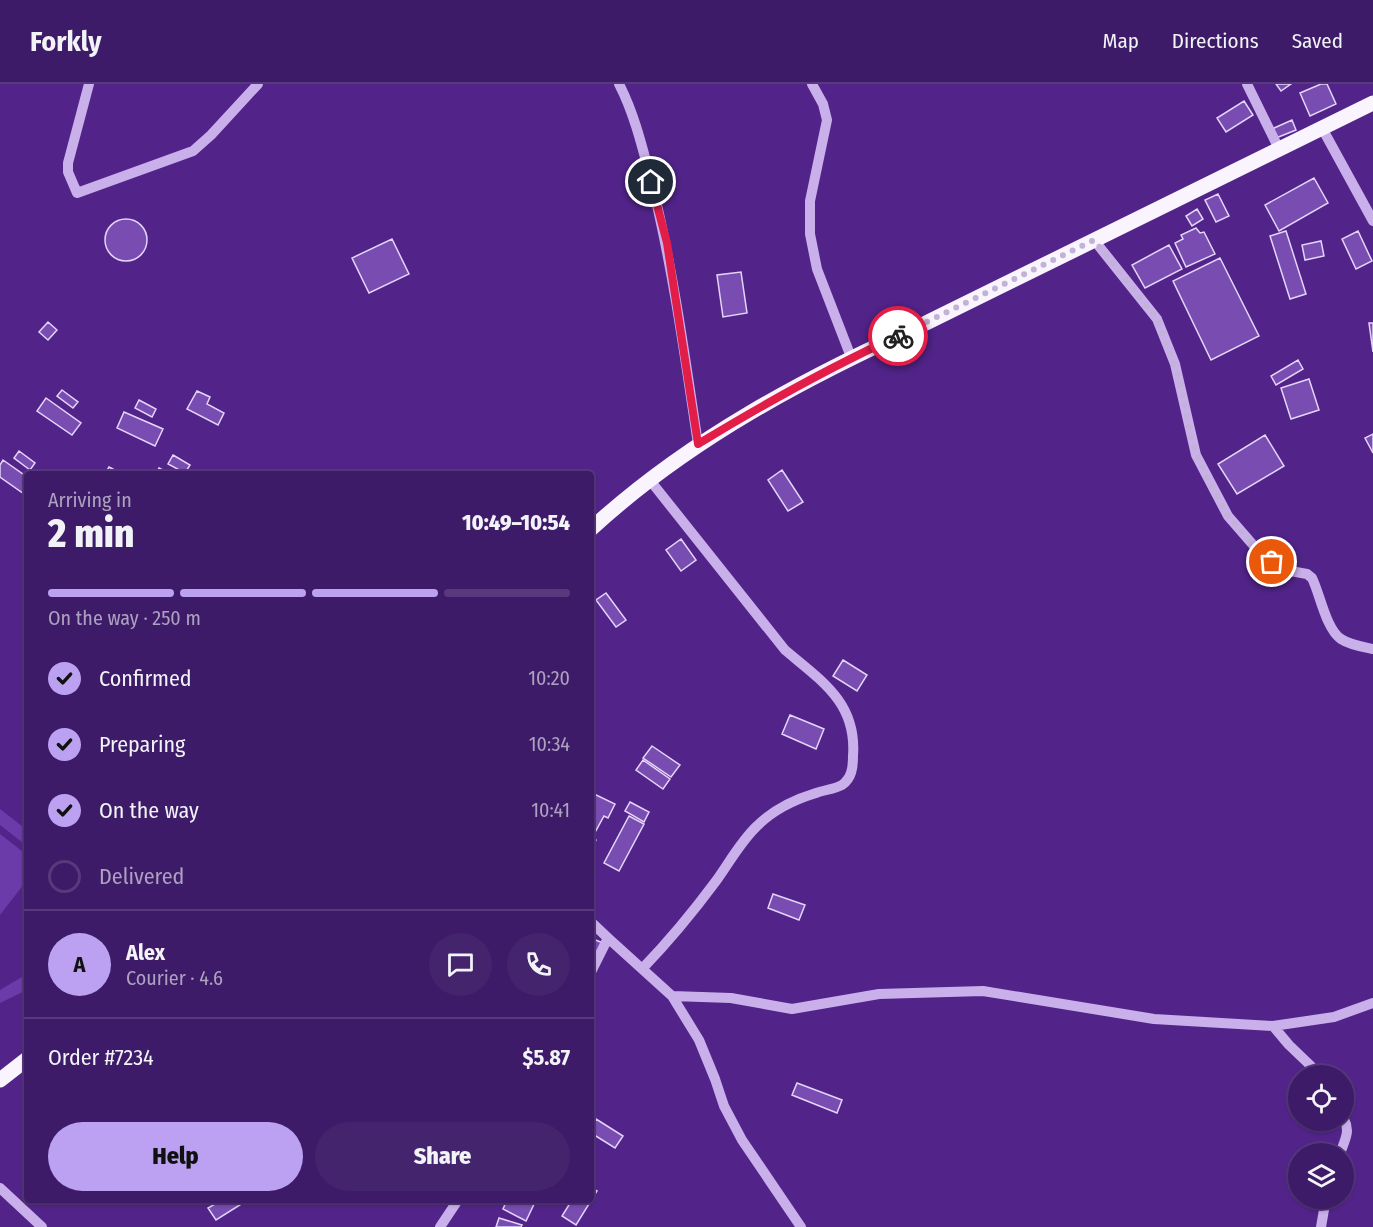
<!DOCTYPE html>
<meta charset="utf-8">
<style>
body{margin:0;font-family:"Fira Sans Condensed",sans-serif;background:#45246e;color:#f1f3f6;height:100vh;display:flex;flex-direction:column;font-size:22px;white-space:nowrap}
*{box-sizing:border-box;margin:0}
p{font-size:20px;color:#ada1c0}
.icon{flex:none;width:33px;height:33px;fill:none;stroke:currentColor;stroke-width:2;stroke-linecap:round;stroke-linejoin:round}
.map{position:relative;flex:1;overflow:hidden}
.sheet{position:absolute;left:24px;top:387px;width:570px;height:732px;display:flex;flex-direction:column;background:#3e1b68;border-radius:6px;box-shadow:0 2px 4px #0004,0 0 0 2px #57397c}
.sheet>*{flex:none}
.fabs{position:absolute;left:1288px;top:981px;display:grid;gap:12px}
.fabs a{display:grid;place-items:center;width:66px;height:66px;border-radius:50%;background:#3e1b68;box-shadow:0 2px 4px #0004,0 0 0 2px #57397c;font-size:30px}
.pin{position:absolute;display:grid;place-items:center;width:51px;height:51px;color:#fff;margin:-26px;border:3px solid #fff;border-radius:50%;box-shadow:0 2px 6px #0007}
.courier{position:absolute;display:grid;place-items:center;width:60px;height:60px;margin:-30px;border:4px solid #e11d48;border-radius:50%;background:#fff;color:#222;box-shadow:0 2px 8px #0007}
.head em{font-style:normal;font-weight:800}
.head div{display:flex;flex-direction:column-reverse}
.head{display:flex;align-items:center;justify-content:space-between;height:102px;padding:0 24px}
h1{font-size:39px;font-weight:800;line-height:45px}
.bar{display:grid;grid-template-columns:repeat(4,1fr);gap:9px 6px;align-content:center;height:72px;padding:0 24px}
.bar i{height:8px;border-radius:4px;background:#57397c}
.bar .on{background:#bca0f2}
.bar p{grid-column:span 4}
.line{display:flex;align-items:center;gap:15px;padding:0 24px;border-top:2px solid #57397c}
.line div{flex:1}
.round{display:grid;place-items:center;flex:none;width:63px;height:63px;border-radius:32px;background:#45246e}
ol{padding:0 24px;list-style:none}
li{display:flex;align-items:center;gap:18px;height:66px}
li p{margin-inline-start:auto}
li .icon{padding:6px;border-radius:50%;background:#bca0f2;color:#111;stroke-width:4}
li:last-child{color:#ada1c0}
li i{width:33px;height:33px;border:3px solid #57397c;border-radius:50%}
.button{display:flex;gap:12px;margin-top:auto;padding:12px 24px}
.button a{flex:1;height:69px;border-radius:36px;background:#bca0f2;color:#111;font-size:24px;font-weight:800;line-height:69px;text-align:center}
.button a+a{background:#45246e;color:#f1f3f6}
header{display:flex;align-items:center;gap:36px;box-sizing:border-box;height:84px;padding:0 30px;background:#3e1b68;border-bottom:2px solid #57397c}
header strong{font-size:28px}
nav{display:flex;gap:33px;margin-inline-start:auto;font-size:21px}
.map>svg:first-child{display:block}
.green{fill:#6b3ba9}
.building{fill:#794cb2;stroke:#e4d5f8;stroke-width:1.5}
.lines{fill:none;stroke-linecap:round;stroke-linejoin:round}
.minor{stroke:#cab0ea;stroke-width:10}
.major{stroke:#f9f4fe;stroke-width:15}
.done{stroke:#c2b2d6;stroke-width:6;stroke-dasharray:0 10.8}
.route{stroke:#e11d48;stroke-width:8}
</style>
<header>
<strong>Forkly</strong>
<nav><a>Map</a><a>Directions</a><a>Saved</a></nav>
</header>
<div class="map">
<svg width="1373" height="1143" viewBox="0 0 1373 1143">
<rect width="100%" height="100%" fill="#52248a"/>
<!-- green -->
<path class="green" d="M0,725L27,746V762L0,741Z
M0,750L27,771V796L0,831Z
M27,890V906L0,919V906Z"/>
<!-- building -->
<path class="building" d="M1276,0H1291L1281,7Z
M1321,0H1327L1336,20L1310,32L1300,9Z
M1244,17L1253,31L1226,48L1217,34Z
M1292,36L1296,46L1276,54L1272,45Z
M1314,94L1328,119L1279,147L1265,121Z
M1218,110L1229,132L1216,138L1205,116Z
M1197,125L1203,135L1192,142L1186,132Z
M105 156a21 21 0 1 1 42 0a21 21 0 1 1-42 0Z
M1196,144L1200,149L1204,148L1215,170L1186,183L1175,159L1183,155L1181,151Z
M1286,147L1306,210L1290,215L1270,152Z
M1358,147L1372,177L1356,185L1342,155Z
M392,155L409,190L369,209L352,174Z
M1321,157L1324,172L1305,176L1302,161Z
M1169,161L1182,185L1145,204L1132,181Z
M1220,174L1259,252L1211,276L1173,197Z
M741,188L747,229L723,233L717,191Z
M48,238L57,246L48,256L39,248Z
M1369,239H1373V268Z
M1298,276L1303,285L1276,301L1271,292Z
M1309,295L1319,326L1291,335L1281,304Z
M62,306L78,318L73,324L57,312Z
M197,307L210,313L207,320L224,329L218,341L187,325Z
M46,314L81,339L72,351L37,327Z
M139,316L156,325L152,333L135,324Z
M124,328L163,345L155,362L117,344Z
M1373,350V369L1365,354Z
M1265,351L1284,382L1237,410L1218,380Z
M19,367L35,379L30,386L14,374Z
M173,371L190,381L185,389L168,380Z
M3,376L27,393V412L0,393V381Z
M109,383L122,390H105Z
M159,384L170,390H156Z
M782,386L803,418L788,427L768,396Z
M681,455L696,476L681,487L666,466Z
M606,509L626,536L616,543L596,516Z
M843,576L867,591L857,607L833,592Z
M790,631L824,645L816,665L782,650Z
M652,662L680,681L671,693L643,674Z
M643,676L670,695L663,705L636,686Z
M592,709L615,720L608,734L604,732L592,754L596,756L591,766Z
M630,718L649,728L644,738L625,727Z
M629,732L644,740L619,787L604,779Z
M773,810L805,821L799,836L768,824Z
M593,855L603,859L596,875L591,872Z
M797,999L842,1016L837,1029L792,1011Z
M596,1035L623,1052L615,1064L591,1049V1043Z
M591,1103L597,1107L576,1141L562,1132L572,1116H591Z
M222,1116H241L243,1119L216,1136L208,1124Z
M507,1116H531L535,1118L526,1137L503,1125Z
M499,1134L522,1141L521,1143H496Z"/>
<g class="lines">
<!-- minor -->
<path class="minor" d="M89,0L68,79V88L77,109L193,67L211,51L258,0
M619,0C635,31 643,66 652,100C673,185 685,273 698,360
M812,0L823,20L827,36L810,117V150L817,185L851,273
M1247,0L1279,65
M1322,44L1373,137
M1094,156L1157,235L1175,280L1196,371L1228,432L1254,462L1272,478L1285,486L1307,490L1312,494C1320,510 1326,545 1341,555C1350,561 1363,563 1373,565
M591,838L608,854L591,888
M608,854L672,912L699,956L715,995L724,1022L742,1056L801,1143
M642,885C669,857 693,828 716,797C729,779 741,757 757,742C774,725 793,716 816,709C824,706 835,705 842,701C852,694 853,683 853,672C857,619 822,597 785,566L649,395
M672,912L731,914L792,925L879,910L983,907L1154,935L1273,942L1334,933L1373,919
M1273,942L1289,961L1311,982L1315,992
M1340,1070C1344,1057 1351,1048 1344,1035
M0,1104L42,1143
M440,1143L458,1116
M1321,1143L1326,1114"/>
<!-- major -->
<path class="major" d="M591,445C689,355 805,294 926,239L1373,19
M0,996L27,975"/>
</g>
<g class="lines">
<!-- done -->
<path class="done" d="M898,252L1094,156L1157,235L1179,294L1192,358L1208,396L1228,432L1254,462L1272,478"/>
<!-- route -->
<path class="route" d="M651,98L667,159L698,360C764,320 828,284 898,252"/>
</g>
</svg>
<div class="fabs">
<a><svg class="icon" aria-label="locate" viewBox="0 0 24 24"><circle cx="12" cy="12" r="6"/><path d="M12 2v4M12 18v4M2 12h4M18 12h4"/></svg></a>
<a><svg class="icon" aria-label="layers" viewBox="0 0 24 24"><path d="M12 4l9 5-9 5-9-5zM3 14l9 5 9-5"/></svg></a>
</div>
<div class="pin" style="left:1272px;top:478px;background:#ea580c"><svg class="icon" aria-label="bag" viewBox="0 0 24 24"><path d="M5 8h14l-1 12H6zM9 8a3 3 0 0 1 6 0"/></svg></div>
<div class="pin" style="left:651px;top:98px;background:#1f2937"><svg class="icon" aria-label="home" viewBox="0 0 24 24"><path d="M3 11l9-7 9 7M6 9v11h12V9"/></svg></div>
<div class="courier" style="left:898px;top:252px"><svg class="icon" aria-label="bike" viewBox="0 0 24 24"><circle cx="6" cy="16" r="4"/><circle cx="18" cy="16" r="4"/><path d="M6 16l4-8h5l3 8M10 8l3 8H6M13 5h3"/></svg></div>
<section class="sheet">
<div class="head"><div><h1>2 min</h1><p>Arriving in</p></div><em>10:49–10:54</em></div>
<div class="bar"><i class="on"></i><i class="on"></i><i class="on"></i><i></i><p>On the way · 250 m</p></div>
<ol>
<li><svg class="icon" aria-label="check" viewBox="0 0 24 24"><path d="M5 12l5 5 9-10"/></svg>Confirmed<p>10:20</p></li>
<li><svg class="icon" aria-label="check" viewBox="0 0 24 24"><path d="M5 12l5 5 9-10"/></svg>Preparing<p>10:34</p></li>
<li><svg class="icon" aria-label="check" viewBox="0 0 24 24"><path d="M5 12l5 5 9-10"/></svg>On the way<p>10:41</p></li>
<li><i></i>Delivered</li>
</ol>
<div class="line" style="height:108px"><b class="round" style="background:#bca0f2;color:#111">A</b><div><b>Alex</b><p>Courier · 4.6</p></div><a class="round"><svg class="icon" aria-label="chat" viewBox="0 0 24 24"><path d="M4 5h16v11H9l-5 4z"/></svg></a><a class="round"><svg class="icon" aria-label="phone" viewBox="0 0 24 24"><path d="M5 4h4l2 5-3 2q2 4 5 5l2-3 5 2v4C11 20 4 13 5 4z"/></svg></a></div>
<div class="line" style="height:78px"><div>Order #7234</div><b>$5.87</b></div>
<div class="button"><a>Help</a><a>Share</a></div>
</section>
</div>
